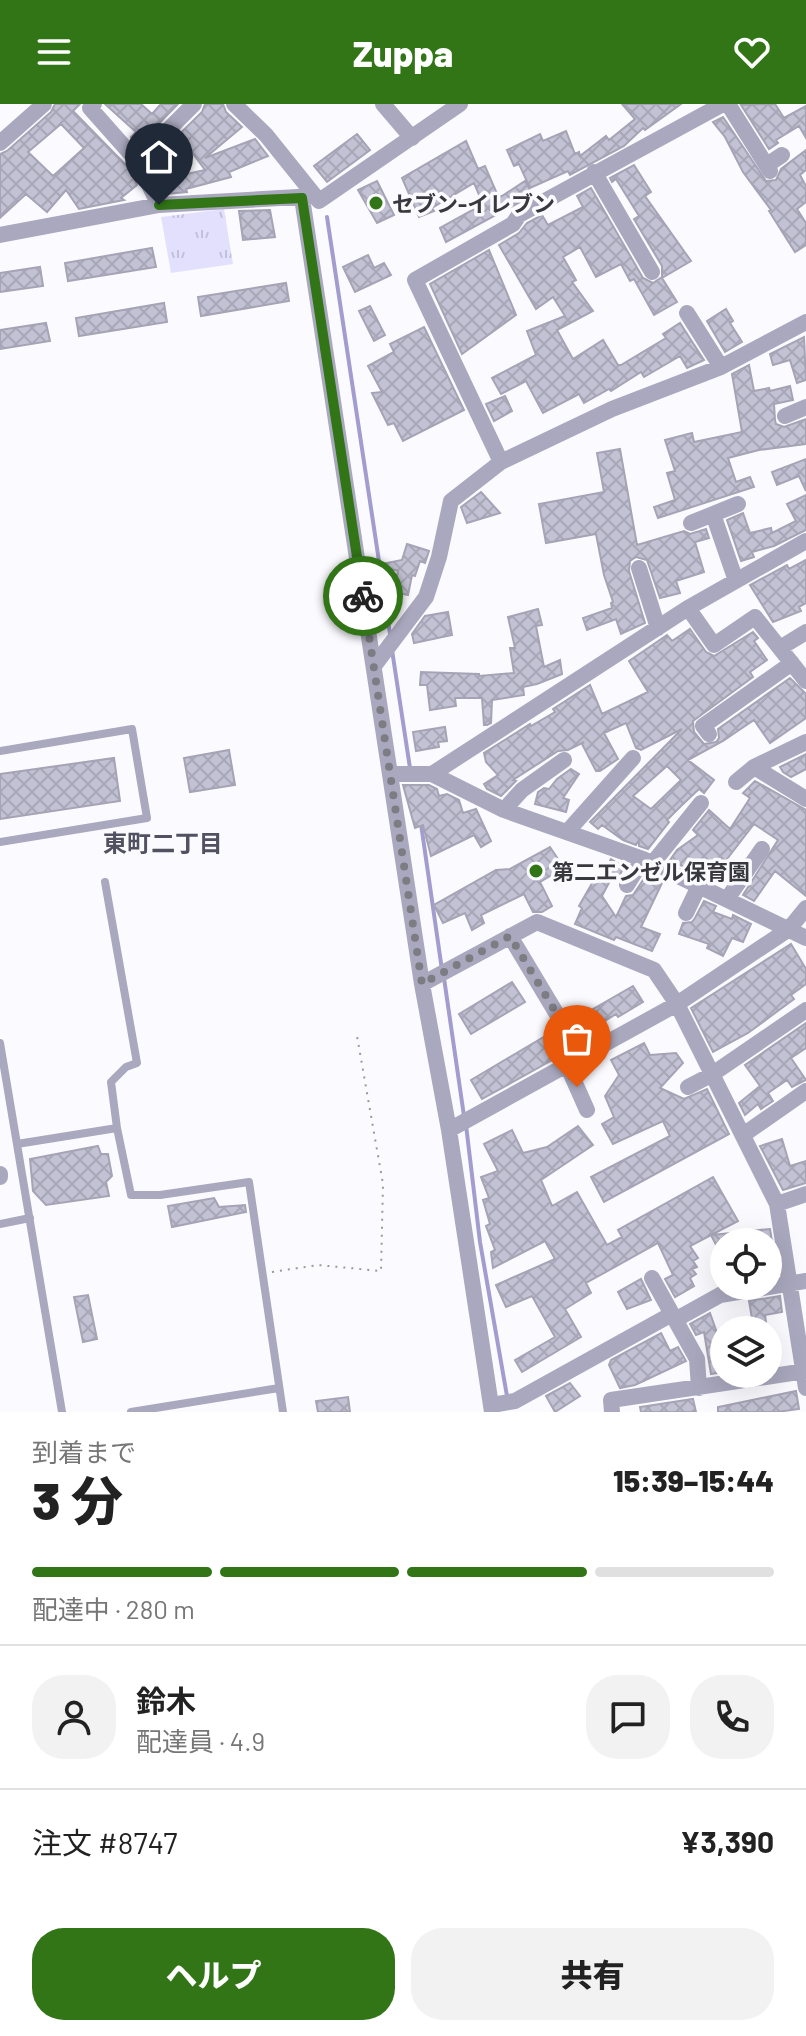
<!DOCTYPE html>
<html lang="ja">
<meta charset="utf-8">
<style>
body{margin:0;font-family:Barlow,"Noto Sans JP",sans-serif;background:#f2f2f2;color:#222;height:100vh;display:flex;flex-direction:column;font-size:30px;white-space:nowrap}
*{box-sizing:border-box;margin:0}
p{font-size:26px;color:#767676}
.icon{flex:none;width:44px;height:44px;fill:none;stroke:currentColor;stroke-width:2;stroke-linecap:round;stroke-linejoin:round}
.map{position:relative;height:1308px;overflow:hidden}
.side{display:flex;flex-direction:column;background:#fff;flex:1}
.side>*{flex:none}
.fabs{position:absolute;left:710px;top:1124px;display:grid;gap:16px}
.fabs a{display:grid;place-items:center;width:72px;height:72px;border-radius:50%;background:#fff;box-shadow:0 8px 32px #0002;font-size:40px}
.pin{position:absolute;display:grid;place-items:center;width:68px;height:68px;color:#fff;margin:-82px -34px;border-radius:50% 50% 50% 0;rotate:-45deg;box-shadow:0 0 8px #0007}
.pin .icon{rotate:45deg}
.courier{position:absolute;display:grid;place-items:center;width:80px;height:80px;margin:-40px;border:6px solid #317516;border-radius:50%;background:#fff;color:#222;box-shadow:0 2px 10px #0007}
.head em{font-style:normal;font-weight:800}
.head div{display:flex;flex-direction:column-reverse}
.head{display:flex;align-items:center;justify-content:space-between;height:136px;padding:0 32px}
h1{font-size:52px;font-weight:800;line-height:60px}
.bar{display:grid;grid-template-columns:repeat(4,1fr);gap:12px 8px;align-content:center;height:96px;padding:0 32px}
.bar i{height:10px;border-radius:6px;background:#e0e0e0}
.bar .active{background:#317516}
.bar p{grid-column:span 4}
.line{display:flex;align-items:center;gap:20px;padding:0 32px;border-top:2px solid #e0e0e0}
.line div{flex:1}
.round{display:grid;place-items:center;flex:none;width:84px;height:84px;border-radius:32px;background:#f2f2f2}
.action{display:flex;gap:16px;margin-top:auto;padding:16px 32px}
.action a{flex:1;height:92px;border-radius:32px;background:#317516;color:#fff;font-size:32px;font-weight:800;line-height:92px;text-align:center}
.action a+a{background:#f2f2f2;color:#222}
header{display:flex;justify-content:space-between;align-items:center;height:104px;padding:0 32px;background:#317516;color:#fff;font-size:36px;font-weight:800}
.map>svg:first-child{display:block}
.grass{fill:url(#grass-tufts)}
.lines{fill:none;stroke-linecap:round;stroke-linejoin:round}
.stream{stroke:#a29dce;stroke-width:4}
.building{fill:url(#building-cross-hatch);stroke:#a5a3b5;stroke-width:2;fill-rule:evenodd}
.path{stroke:#98989d;stroke-width:2;stroke-dasharray:2 6;stroke-linecap:butt}
.service{stroke:#aaa8be;stroke-width:8}
.minor{stroke:#aaa8be;stroke-width:16}
.done{stroke:#7c7c82;stroke-width:8;stroke-dasharray:0 14.4}
.route{stroke:#317516;stroke-width:10}
.poi-dot{fill:#317516;stroke:#fbfbff;stroke-width:3}
.labels{text-anchor:middle;dominant-baseline:central;stroke-width:7;stroke-linejoin:round;paint-order:stroke}
.poi-label{font-size:22px;font-weight:bold;fill:#38383f;stroke:#fbfbff;text-anchor:start}
.neighbourhood-label{font-size:24px;font-weight:bold;fill:#525161;stroke:#fbfbff}
</style>
<header><svg class="icon" aria-label="menu" viewBox="0 0 24 24"><path d="M4 6h16M4 12h16M4 18h16"/></svg>Zuppa<svg class="icon" aria-label="heart" viewBox="0 0 24 24"><path d="M12 20l-8-8c-3-5 5-10 8-4 3-6 11-1 8 4z"/></svg></header>
<div class="map">
<svg width="806" height="1308" viewBox="0 0 806 1308">
<defs>
<pattern id="grass-tufts" width="24" height="20" patternUnits="userSpaceOnUse" patternTransform="scale(2)"><rect width="24" height="20" fill="#e2e0fd"/><path d="M3 7l-1-3M5 7V3M7 7l1-3M15 17l-1-3M17 17v-4M19 17l1-3" fill="none" stroke="#c3c1da"/></pattern>
<pattern id="building-cross-hatch" width="8" height="8" patternUnits="userSpaceOnUse" patternTransform="scale(2)"><rect width="8" height="8" fill="#c3c2d4"/><path d="M0 0l8 8M0 8l8-8" fill="none" stroke="#a8a7b7"/></pattern>
</defs>
<rect width="100%" height="100%" fill="#fbfbff"/>
<!-- grass -->
<path class="grass" d="M224,105L233,160L171,169L161,113Z"/>
<g class="lines">
<!-- stream -->
<path class="stream" d="M327,113L390,530
M392,546L410,664
M421,720L442,866
M444,874L464,1012
M466,1021L480,1138L507,1292"/>
</g>
<!-- building -->
<path class="building" d="M55,0H80L73,7L128,63L137,81L121,94L124,96L79,105L66,86L47,108L26,90L0,114V50L7,47L51,8ZM61,20L84,44L53,72L28,48Z
M105,0H141L152,10L161,0H178L138,41L131,33L136,28Z
M205,0H223L226,8L242,23L205,54L255,35L268,52L229,68L231,73L186,85L187,88L166,90L159,76L205,66L185,39L154,67L150,59L202,8Z
M622,0H681L645,26L643,24L624,42L570,71L568,67L530,84L519,60L514,62L507,46L540,30L543,37L566,27L575,50L579,48L580,52L606,32L609,36L635,15Z
M775,0L784,14L806,2V34L799,22L776,36L778,39L769,45L741,1Z
M723,13L766,77L776,76L781,65L806,46V66L800,71L806,82V98L797,105L806,119V141L795,148L769,107L771,106L743,68L725,33L713,18Z
M357,30L370,46L327,78L314,62Z
M466,37L478,65L485,62L498,92H502L525,77L533,91L446,138L440,124L483,100L474,79L432,104L434,107L419,113L402,74Z
M634,61L651,88L645,92L691,157L662,174L677,198L654,211L634,175L630,177L621,160L596,173L580,143L563,153L576,176L572,178L593,207L557,226L573,255L603,236L618,261H621L666,234L663,230L680,219L704,256L687,264L680,252L644,273L641,268L611,287L609,285L584,299L579,290L543,309L526,277L501,290L492,274L536,251L527,227L565,212L553,193L536,205L499,141L519,129L527,119L542,111L548,121L583,103L577,92L591,84L643,174L653,179L662,173V162L634,115L639,112L616,75L612,78L610,74Z
M377,77L394,111L377,119L358,86Z
M270,106L275,133L243,136L239,107Z
M152,144L156,163L68,177L65,159Z
M489,146L516,211L462,250L430,180Z
M368,151L374,164L384,159L391,171L355,188L343,163Z
M40,163L43,182L0,188V169Z
M286,179L289,197L201,212L198,193Z
M164,199L167,218L79,232L76,214Z
M370,202L385,231L374,237L359,207Z
M726,205L733,217L730,219L742,238L725,248L707,217Z
M46,219L50,237L0,245V226Z
M424,223L464,306L403,337L394,319L388,321L372,289L382,288L368,262L394,248L390,240Z
M804,233L806,276L797,279L790,256L773,261L770,250Z
M749,261L754,287L769,284L770,287L790,282L793,296L774,300L775,316L776,320L784,323L806,315V340L759,346L728,354L736,378L750,373L754,383L658,414L654,403L675,396L667,369L675,367L665,336L692,329L694,338L742,328L732,270Z
M505,292L512,307L494,317L486,300Z
M620,345L637,441L684,427L690,430L706,425L709,434L695,438L704,468L676,477L680,489L660,494L647,456L636,453L630,457L629,467L645,519L621,530L616,515L587,526L583,514L612,504L611,499L613,498L604,471L596,430L546,439L539,400L604,388L597,349Z
M806,355V387L799,372L777,381L772,368Z
M481,388L500,409L467,419L461,403Z
M806,391V426L774,442L752,448L754,453L741,457L727,416L743,409L750,429L771,424L772,429L796,417L787,400Z
M407,440L429,447L425,459L420,457L415,472L412,471L408,491L394,488L398,467L377,461L402,456Z
M806,456V499L799,503L801,507L773,518L750,481L787,461L789,465Z
M538,505L542,521L536,522L544,563L560,556L562,570L537,580L523,583L524,591L492,596L491,619L487,621H484L482,594H455L456,602L430,606L427,581H420L421,568L479,570V572L514,569L510,544H515L508,513Z
M448,508L452,531L414,539L412,530L425,512Z
M690,525L706,548L714,552L753,528L758,534L754,537L767,556L750,568L753,573L693,617L694,628L704,640L716,638L719,634L718,625L790,574L806,590V614L770,639L754,616L723,637L688,656L714,676L704,689L699,685L681,702L667,716L669,718L648,745L639,742V736L636,741L623,736L602,721L598,725L590,718L682,625L641,646L636,644L626,619L604,629L618,655L600,667H596L582,640L584,638L568,646L558,647L513,676L516,677L501,692L487,685L484,680L498,671L486,658L484,649L530,620L531,622L555,608L553,605L590,581L602,610L648,588L629,557L667,531L672,537ZM667,662L681,676L651,705L633,692Z
M445,623L447,637L438,638L439,643L416,647L413,628Z
M229,646L235,681L190,688L184,654Z
M806,650V665L791,673L783,668L780,663Z
M114,654L120,697L0,715V670Z
M571,665L579,670L563,694L569,696L566,708L535,700L538,688L544,684L549,685L557,675Z
M755,677L806,706V792L775,767L754,797L743,791L778,736L754,720L724,759L728,762L715,778L670,756L677,746L698,731L693,726L709,706L730,725L750,694L743,689Z
M403,681H429L437,685L439,692L447,690L459,696L463,709L476,705L491,737L481,743L474,731L431,752L423,721L415,724Z
M550,743L564,764L540,778L552,802L542,808H533L524,790L481,811L484,819L472,826L465,809L443,819L434,801L496,766L510,765Z
M611,755L624,763L617,776L612,773L602,792L616,813L626,792L633,791L647,770L663,777L641,823L660,830L652,847L616,833L614,836L575,820L582,804L579,802L595,774L599,777Z
M704,797L716,802L713,808L732,815L733,811L751,820L743,838L732,834L723,852L707,844L709,840L679,830L683,819L692,818L695,814Z
M791,840L806,865V880L791,891L794,895L748,929L713,948L691,904Z
M512,878L525,898L471,930L459,910Z
M633,882L643,898L618,913L616,910L584,930L574,916Z
M806,919V944L791,954L806,976L792,983L787,976L768,989L773,997L761,1005L758,1000L745,1011L739,999L760,982L745,961Z
M552,928L565,949L482,995L471,976Z
M644,939L650,951L676,949L683,959L660,984L684,995L707,985L729,1030L604,1098L591,1073L670,1032L663,1017L613,1040L602,1020L614,1013L605,992L619,971L611,956Z
M578,1022L593,1041L541,1076L552,1102L577,1088L607,1141L622,1133L618,1126L713,1073L738,1117L690,1142L698,1154L693,1157L697,1163L692,1165L696,1170L690,1174L694,1182L675,1193L665,1175L673,1171L658,1139L586,1179L591,1189L565,1205L581,1233L522,1268L515,1256L555,1233L532,1192L506,1203L496,1181L555,1155L545,1137L493,1164L491,1148L495,1146L486,1122L490,1120L483,1096L489,1094L481,1073L498,1067L484,1040L512,1026L523,1049L547,1043Z
M782,1035L790,1062L806,1057V1079L783,1086L760,1042Z
M98,1042L101,1050H108L112,1072L106,1078L109,1092L46,1101L33,1087L30,1055Z
M214,1094L219,1103L245,1101L246,1108L172,1123L168,1102Z
M770,1125L772,1138H724V1156L711,1131Z
M641,1175L651,1196L627,1205L618,1188Z
M88,1191L97,1235L83,1238L74,1193Z
M780,1192L782,1208L765,1211L766,1218L753,1220L749,1197Z
M710,1209L721,1240H724V1268L711,1270L704,1228L696,1231L690,1220Z
M661,1229L670,1247L678,1243L686,1257L635,1281L620,1284L609,1261L611,1256Z
M570,1279L580,1292L555,1308L546,1292Z
M796,1287L799,1305L777,1308H718V1303Z
M348,1293L350,1308H318L316,1297Z
M693,1295L696,1308H641L640,1303Z"/>
<g class="lines">
<!-- path -->
<path class="path" d="M272,1168L318,1161L381,1167L383,1080L357,932"/>
<!-- service -->
<path class="service" d="M0,647L132,625L147,714L0,738
M105,778L137,959L126,963L111,978L117,1024
M0,939L62,1308
M17,1040L117,1024L131,1091H160L249,1078L283,1308
M0,1120L30,1114
M131,1308L279,1284"/>
<!-- minor -->
<path class="minor" d="M94,0L90,4L137,57L159,101
M234,0L266,31L315,92
M383,0L412,34
M728,0L770,67
M0,39L44,0
M137,57L194,0
M767,61L782,51
M594,68L652,168
M302,94L422,880L449,1026L492,1308
M0,131L159,101L315,92L319,97L460,0
M687,209L721,263
M785,312L806,303
M501,358L415,176L513,120L519,111L723,0
M713,410L736,477
M691,419L738,400
M639,464L658,524
M688,504L714,541L755,513L806,577
M780,544L806,528
M374,562L426,493L439,453L451,397L501,358L612,305L721,263L806,218
M709,630L703,622L792,559
M754,663L806,695
M391,670H432L504,706L643,755L806,834
M432,670L688,504L806,437
M736,678L754,663L806,638
M504,706L522,686L564,656
M567,728L633,654
M652,760L701,699
M627,781L643,755
M727,795L762,745
M686,809L699,782
M510,832L582,952
M422,880L537,818L654,866L677,900L777,1100L806,1284
M567,961L587,1006
M688,983L711,971L806,906
M449,1026L677,900L789,825L806,804
M743,1031L806,987
M0,1070V1073
M777,1100L806,1090
M652,1174L697,1255L699,1284
M675,1216L720,1191L806,1177
M492,1301L515,1297L672,1210
M612,1308L611,1296L806,1267"/>
</g>
<g class="lines">
<!-- done -->
<path class="done" d="M363,492L422,880L510,832L582,952L567,961L577,983"/>
<!-- route -->
<path class="route" d="M159,101L302,94L363,492"/>
</g>
<!-- markers -->
<g class="poi-dot">
<circle cx="376" cy="99" r="8"/>
<circle cx="536" cy="767" r="8"/>
</g>
<g class="labels">
<!-- poi labels -->
<g class="poi-label">
<text x="392" y="99">セブン-イレブン</text>
<text x="552" y="767">第二エンゼル保育園</text>
</g>
<!-- neighbourhood labels -->
<g class="neighbourhood-label">
<text x="163" y="738">東町二丁目</text>
</g>
</g>
</svg>
<div class="fabs">
<a><svg class="icon" aria-label="locate" viewBox="0 0 24 24"><circle cx="12" cy="12" r="6"/><path d="M12 2v4M12 18v4M2 12h4M18 12h4"/></svg></a>
<a><svg class="icon" aria-label="layers" viewBox="0 0 24 24"><path d="M12 4l9 5-9 5-9-5zM3 14l9 5 9-5"/></svg></a>
</div>
<div class="pin" style="left:577px;top:983px;background:#ea580c"><svg class="icon" aria-label="bag" viewBox="0 0 24 24"><path d="M5 8h14l-1 12H6zM9 8a3 3 0 0 1 6 0"/></svg></div>
<div class="pin" style="left:159px;top:101px;background:#1f2937"><svg class="icon" aria-label="home" viewBox="0 0 24 24"><path d="M3 11l9-7 9 7M6 9v11h12V9"/></svg></div>
<div class="courier" style="left:363px;top:492px"><svg class="icon" aria-label="bike" viewBox="0 0 24 24"><circle cx="6" cy="16" r="4"/><circle cx="18" cy="16" r="4"/><path d="M6 16l4-8h5l3 8M10 8l3 8H6M13 5h3"/></svg></div>
</div>
<section class="side">
<div class="head"><div><h1>3 分</h1><p>到着まで</p></div><em>15:39–15:44</em></div>
<div class="bar"><i class="active"></i><i class="active"></i><i class="active"></i><i></i><p>配達中 · 280 m</p></div>
<div class="line" style="height:144px"><a class="round"><svg class="icon" aria-label="person" viewBox="0 0 24 24"><circle cx="12" cy="8" r="4"/><path d="M4 21q1-7 8-7t8 7"/></svg></a><div><b>鈴木</b><p>配達員 · 4.9</p></div><a class="round"><svg class="icon" aria-label="chat" viewBox="0 0 24 24"><path d="M4 5h16v11H9l-5 4z"/></svg></a><a class="round"><svg class="icon" aria-label="phone" viewBox="0 0 24 24"><path d="M5 4h4l2 5-3 2q2 4 5 5l2-3 5 2v4C11 20 4 13 5 4z"/></svg></a></div>
<div class="line" style="height:104px"><div>注文 #8747</div><b>¥3,390</b></div>
<div class="action"><a>ヘルプ</a><a>共有</a></div>
</section>
